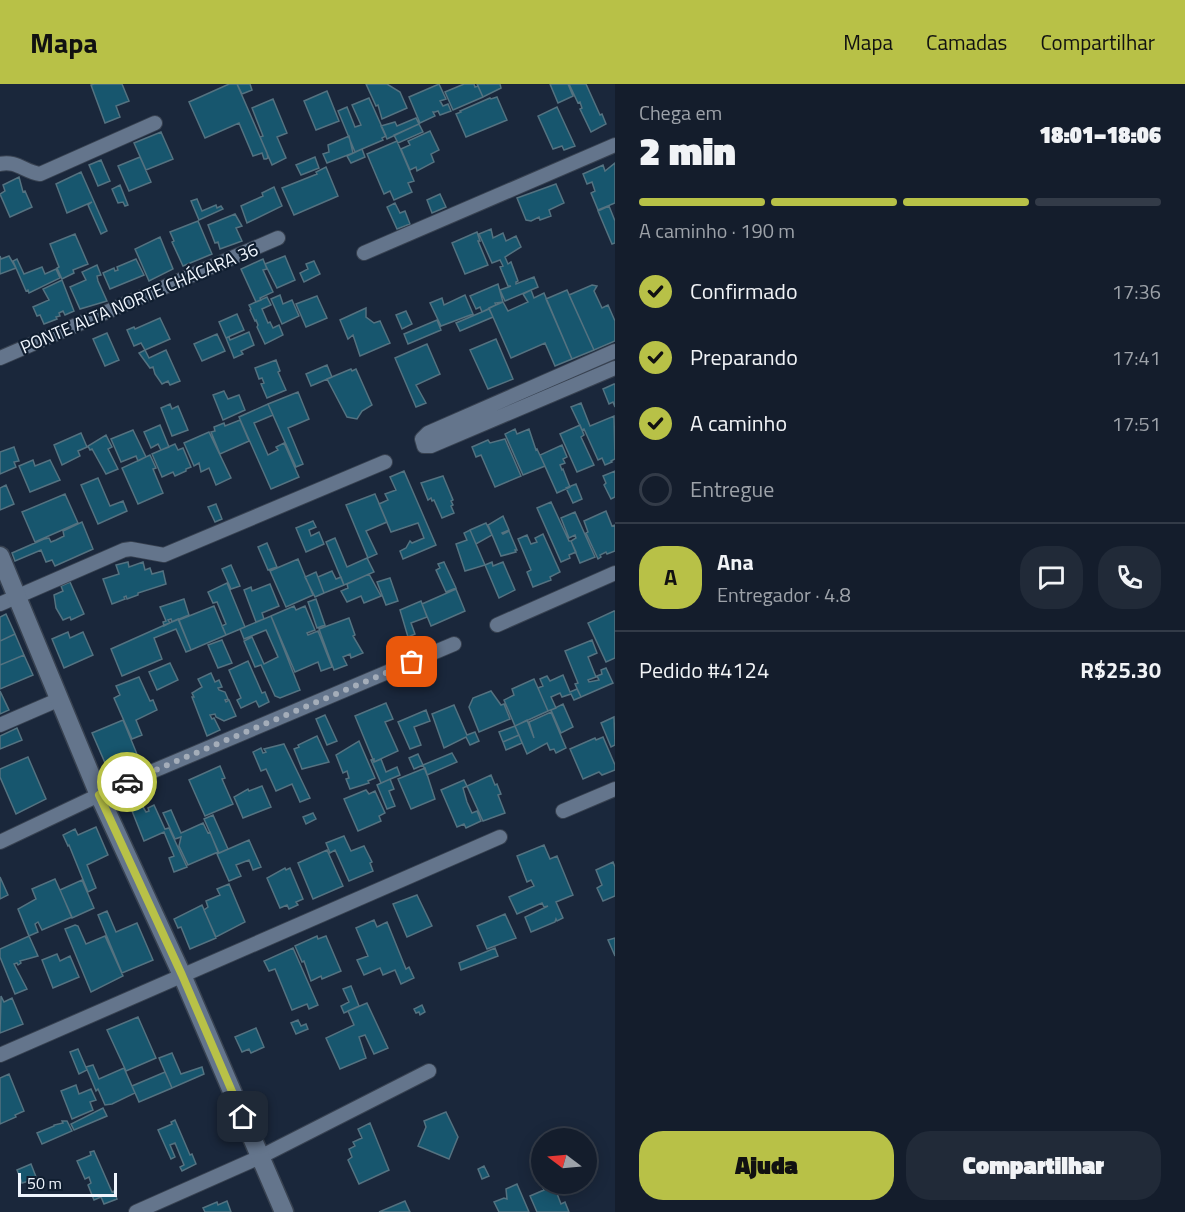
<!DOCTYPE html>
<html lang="pt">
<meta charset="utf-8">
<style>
body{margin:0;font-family:"Titillium Web",sans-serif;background:#212a38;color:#f1f3f6;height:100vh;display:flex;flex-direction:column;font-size:22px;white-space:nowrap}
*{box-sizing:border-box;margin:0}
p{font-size:20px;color:#9da2a9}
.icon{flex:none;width:33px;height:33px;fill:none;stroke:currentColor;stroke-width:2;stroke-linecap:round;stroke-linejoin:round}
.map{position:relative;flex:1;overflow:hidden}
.panel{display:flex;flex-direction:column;background:#141d2c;width:570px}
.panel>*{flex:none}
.needle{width:39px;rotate:286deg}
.controls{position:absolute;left:531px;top:1044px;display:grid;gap:12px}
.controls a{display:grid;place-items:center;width:66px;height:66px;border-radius:50%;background:#141d2c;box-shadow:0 3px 15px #0003,0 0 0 2px #333b48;font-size:30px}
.scale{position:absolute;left:18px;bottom:15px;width:99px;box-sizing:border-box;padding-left:6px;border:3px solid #eff5fd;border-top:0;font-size:16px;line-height:21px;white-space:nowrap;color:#eff5fd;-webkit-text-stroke:4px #101e30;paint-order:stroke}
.pin{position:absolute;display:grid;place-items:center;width:51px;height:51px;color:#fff;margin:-26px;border-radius:12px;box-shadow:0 3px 9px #0006}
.courier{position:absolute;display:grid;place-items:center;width:60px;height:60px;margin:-30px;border:4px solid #b8c147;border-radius:50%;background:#fff;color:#222;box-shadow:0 2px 8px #0007}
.headline em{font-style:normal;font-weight:800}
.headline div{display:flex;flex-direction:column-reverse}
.headline{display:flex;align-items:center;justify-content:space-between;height:102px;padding:0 24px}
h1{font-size:39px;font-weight:800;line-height:45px}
.bar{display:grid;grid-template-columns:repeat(4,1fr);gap:9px 6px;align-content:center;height:72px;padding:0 24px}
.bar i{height:8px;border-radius:4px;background:#333b48}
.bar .selected{background:#b8c147}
.bar p{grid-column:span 4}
.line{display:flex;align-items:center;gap:15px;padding:0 24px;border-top:2px solid #333b48}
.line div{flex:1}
.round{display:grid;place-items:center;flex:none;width:63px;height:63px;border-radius:24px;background:#212a38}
ol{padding:0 24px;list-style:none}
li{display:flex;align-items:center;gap:18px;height:66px}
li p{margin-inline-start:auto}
li .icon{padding:6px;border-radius:50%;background:#b8c147;color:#111;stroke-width:4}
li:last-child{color:#9da2a9}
li i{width:33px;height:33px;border:3px solid #333b48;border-radius:50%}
.cta{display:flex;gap:12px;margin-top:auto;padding:12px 24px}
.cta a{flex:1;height:69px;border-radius:24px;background:#b8c147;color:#111;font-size:24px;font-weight:800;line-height:69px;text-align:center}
.cta a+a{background:#212a38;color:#f1f3f6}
header{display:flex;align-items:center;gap:36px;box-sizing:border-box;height:84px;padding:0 30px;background:#b8c147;color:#111}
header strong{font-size:28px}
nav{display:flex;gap:33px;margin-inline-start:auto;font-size:21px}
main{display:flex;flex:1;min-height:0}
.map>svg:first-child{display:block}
.building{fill:#17566e;stroke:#547280;stroke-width:1.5}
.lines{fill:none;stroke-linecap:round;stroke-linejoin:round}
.street-casing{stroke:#384251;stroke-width:16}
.secondary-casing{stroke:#384251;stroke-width:21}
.street{stroke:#64758c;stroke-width:14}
.secondary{stroke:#64758c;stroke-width:18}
.done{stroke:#a4adb9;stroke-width:6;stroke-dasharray:0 10.8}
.route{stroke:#b8c147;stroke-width:8}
.labels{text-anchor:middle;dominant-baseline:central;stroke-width:4.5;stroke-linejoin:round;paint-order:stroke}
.street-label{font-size:18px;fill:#eff5fd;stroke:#101e30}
</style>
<header>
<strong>Mapa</strong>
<nav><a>Mapa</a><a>Camadas</a><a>Compartilhar</a></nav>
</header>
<main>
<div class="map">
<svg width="615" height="1128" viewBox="0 0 615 1128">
<rect width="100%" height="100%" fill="#1a273b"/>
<!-- building -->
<path class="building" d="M94,0H122L129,17L116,22L120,33L105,39L91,1Z
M229,0H237L267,69L268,74L266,75H264L262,69L253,72L239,39L205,54L189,18Z
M237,0H250L252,6L242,10Z
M366,0H387L400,8L407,24L382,35L378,21L376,22Z
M439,0L446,15L440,17L443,22L448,20L451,27L440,31L438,27L435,28H433L435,32L420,39L409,13Z
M464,0H474L475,3L478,2L483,13L453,26L445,8Z
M477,0H500L501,4L483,13Z
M550,0H568L573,12L558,19Z
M569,0H586L600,31L602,30L606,40L591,48L580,25L582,24L580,18L578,19Z
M327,7L339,37L316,46L304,17Z
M497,13L507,36L466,53L456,30L461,28L460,27L490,14L491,15Z
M369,14L386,52L382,54L383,56L355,68L338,27L347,23L355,43L361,41L352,21Z
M273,15L287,49L277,53L286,74L272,81L260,53L263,52L252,24Z
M557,23L575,62L564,66L562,62L553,65L538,32Z
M416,34L419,40L387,55L381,42L395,38L397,42Z
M419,40L423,48L398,59L394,51Z
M430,47L439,66L431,70L434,78L417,87L416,83L410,86L401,65L410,61L408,57Z
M161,48L173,75L146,86L134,59Z
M349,52L353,69L327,79L323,70L329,68L328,61Z
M397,57L414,97L408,99L412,108L394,116L390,107L384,110L367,70Z
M362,65L365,73L351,79L347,72Z
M140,73L151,98L129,107L118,82Z
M315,73L319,84L301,91L296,81Z
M101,76L110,97L98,102L89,81Z
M615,79V119L598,126L591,109L595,107L592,98L587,100L583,90L603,81L605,87Z
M326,83L338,112L294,131L282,104L317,90L316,88Z
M81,88L107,147L101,150L88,121L92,118L67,129L56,100Z
M19,93L23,108L25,107L32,123L10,133L0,110L5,107L3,101Z
M556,100L564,119L549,126L551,132L540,136L539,133L531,137L526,136L517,114Z
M120,101L128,121L125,122L123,118L118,119L112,105Z
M274,103L282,122L247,139L241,122L263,112L262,109Z
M440,110L446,123L432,129L427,116Z
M197,115L202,127L216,121L217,124L221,122L223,125L199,136L191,117Z
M395,119L400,129L405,127L410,140L397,145L387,123Z
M609,122L615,137V159L612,160L598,127Z
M235,130L242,142L236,144L242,157L220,165L218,158L215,159L208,141Z
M198,137L212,170L183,182L172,158L174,157L170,148Z
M491,145L493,154L503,149L506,157L516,152L521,163L505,173L508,180L511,178L518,197L516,198V200L534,193L538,203L505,217L500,206L511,202H508L500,183L503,182L500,176L492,179L479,150Z
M477,148L480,157H478L488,181L465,190L452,159Z
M75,150L88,180L73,186L74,189L62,195L57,184L59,183L50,160Z
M160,153L173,185L149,197L135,165Z
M0,172L1,175L9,172L16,184L0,190Z
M285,172L295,196L277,204L265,180Z
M17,175L24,190L42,183L45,190L56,185L60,194L29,209L28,206L26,207L13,177Z
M136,175L144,191L110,205L103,189L114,184L115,187L118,186L117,183Z
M263,175L267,185L263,186L273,208L260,214L261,216L256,218L241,185Z
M314,177L320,190L304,198L300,189L308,185L306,180Z
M97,181L101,191L97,192L98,197L107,217L80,225L70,203L86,196L82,188Z
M62,196L74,227L65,231L63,227L59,229L60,232L56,233L57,235L44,240L40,231L37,232L33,223L49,216L43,205Z
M498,200L503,218L495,219L496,221L482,228L480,223L476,225L470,212Z
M592,201L597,202L594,207L602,224L608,221L615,237V257L594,266L569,211Z
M531,206L534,214L544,209L572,275L555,282L545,259L511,274L489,224L503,218L508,227L528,218L523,210Z
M567,206L594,266L572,275L546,215Z
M280,211L283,220L292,216L299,232L282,240L271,215Z
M465,211L473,230L441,242L430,219L442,214L444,221Z
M317,212L327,234L306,243L296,220Z
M267,213L271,221L262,225L268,239L270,238L273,244L279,241L283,251L265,260L257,243L258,241L256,236L255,237L250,226L251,225L249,221Z
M366,224V233L374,239L380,237L390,259L360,272L353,251L348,255L340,236Z
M489,225L493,233L460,247L456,239Z
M406,227L412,240L402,245L396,231Z
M237,230L244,246L226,254L219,238Z
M160,234L170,255L145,266L141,259L134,262L127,246L134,243L135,245Z
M437,236L441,246L408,260L404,250Z
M249,248L254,261L241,267L243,270L234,274L226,254L229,253L230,256Z
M107,249L119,276L105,282L93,255Z
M217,250L225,267L202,277L194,260Z
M496,255L513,295L488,305L470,266Z
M427,260L440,290L416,301L426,319L416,323L395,274Z
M145,266L149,274L166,266L180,297L170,301L168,297L162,300L155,290L153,283L150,284L139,269Z
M276,276L280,287L278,288L286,306L267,314L261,300L264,299L262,294L259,295L255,284Z
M327,281L332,293L311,302L306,290Z
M351,285L352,287L356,285L372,321L362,327L357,335L347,333L327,295Z
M614,300H615V323L613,318L609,320L603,305Z
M224,307L228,315L239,311L245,326L223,336L213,311Z
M298,308L309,335L288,344L303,380L296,383L268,320Z
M581,319L590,342L614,332L615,375L611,377L612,378L605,381L602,374L598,376L584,345L582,346L571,323Z
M170,320L172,325L178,322L188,346L172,352L161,324Z
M268,320L273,331L254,339L268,371L278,366L276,363L284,359L299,393L271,405L239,333Z
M240,336L249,357L220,370L211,348L215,347L214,343L224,339L225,342Z
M160,341L169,363L161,366L158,360L151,364L144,348Z
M580,341L584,351L581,353L594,381L577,388L560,350Z
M515,345L517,350L529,345L536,366L537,365L545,382L523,391L505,350Z
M133,346L146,373L138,377L136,372L121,378L111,355Z
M209,348L231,394L216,401L209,384L201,388L199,379L194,382L184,359Z
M81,349L87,363L78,367L80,372L62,381L54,361Z
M106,351L112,363L108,365L118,385L106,390L92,365L90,366L88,362Z
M505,355L521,392L495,403L481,371L476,373L472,363L488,356L490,359Z
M175,360L178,366L183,364L191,383L186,385V387L175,392L173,388L162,393L152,370Z
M562,361L567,373L563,375L565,379L560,381L562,386L563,385L570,403L557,409L540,371Z
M14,363L19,377L14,378L16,383L0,390V368Z
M150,371L156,384L153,385L163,409L138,420L122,384Z
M33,376L35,382L50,376L60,396L30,408L19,382Z
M404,387L436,461L403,475L400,467L406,464L410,457L412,459L424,454L418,439L391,448L379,420L388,416L385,410L396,406L390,393Z
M615,387V413L611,415L604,401L606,399L603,392Z
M443,392L453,416L451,417L453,421L451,422L454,429L442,434L434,416L432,417L431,414L428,416L421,399Z
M98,394L110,422L123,417L127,427L98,440L81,401Z
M576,400L582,415L573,419L566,404Z
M6,401L14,420L0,426V404Z
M65,410L78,439L35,458L22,428Z
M375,410L387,438L366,447L377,470L368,474L346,421Z
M551,418L569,457H571L576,468L569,471L570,474L561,478L537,424Z
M216,420L222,435L215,438L208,423Z
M606,427L612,442L615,441V467L607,470L606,468L600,471L601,473L598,475L586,449L588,448L584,437Z
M575,428L595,473L580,479L571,457L576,454L575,451L569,454L561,434Z
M503,432L509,446L502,449L503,450L509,447L517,466H515L516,468L501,472L488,441Z
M313,437L316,443L309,446L311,452L319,448L324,460L306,468L296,444Z
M82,438L93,465L55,482L52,476L46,478L41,466L15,477L12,469L44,455L49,454L51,458L56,456L64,452L63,447Z
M486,439L492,451L476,460L470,446Z
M470,446L485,481L465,487L456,460L467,456L464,449Z
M543,450L560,488L550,493L551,496L533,503L527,488L531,486L518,455L527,451L531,460L537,458L535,454Z
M335,454L347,483L367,474L374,488L344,501L326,458Z
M267,459L277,483L268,486L258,463Z
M298,475L313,511L286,523L270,487Z
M128,478L129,483L143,478L145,486L150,484L152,490L163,487L166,500L138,509V511L127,515L126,512L124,513L125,515L112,520L103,495L119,490L116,481Z
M444,478L456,504L446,508L436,486L440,484L438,480Z
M492,478L493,482L503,478L515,506L499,514L485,481Z
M231,481L240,502L231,505L222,485Z
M332,487L336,495L341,493L344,501L324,509L318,493Z
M316,488L324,509L315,513L305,493Z
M369,490L381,512L364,519L361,512L347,518L341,507L348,504L347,500Z
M390,494L398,517L386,521L377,498Z
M70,498L84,530L71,536L70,533L63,536L56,524L54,511L63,507L61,502Z
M227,499L245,543L226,551L222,542L226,540L217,518L213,519L208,508Z
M270,500L279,522L262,529L264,535L256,538L244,506L251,503L252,507Z
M456,505L465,527L431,542L422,520Z
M184,515L189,531L172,538L171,535L168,536L170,539L164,542L163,538L166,537L160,523Z
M316,515L325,541L317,544L308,518Z
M421,517L427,533L411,539L415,550L408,553L400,526Z
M214,522L226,551L191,566L179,536Z
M294,522L296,526L305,522L315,546L307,549L308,551L318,547L332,583L321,587L318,578L295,588L271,532Z
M614,527H615V574L606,578L588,539Z
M6,530L15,550L0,557V533Z
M271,532L300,606L280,614L275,612L261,581L255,583L244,557L252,553L264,580L278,573L266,546L244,555L240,545Z
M349,534L355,551L353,552L363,569L351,574L350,570L343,573L347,581L334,586L319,545Z
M178,535L191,566L186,568L176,545L154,554L162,575L122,592L111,565Z
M68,548L70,554L83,548L93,571L64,584L52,555Z
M15,550L24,571L0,581V557Z
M222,556L232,579L218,584L208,561Z
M592,556L597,569L588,573L596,593L588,596L589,598L599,596L597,592L602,590L601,586L606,584L613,599L581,613L575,600L578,599L565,567Z
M24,571L33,591L0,605V581Z
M248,577L262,609L265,608L269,618L259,623L256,617L241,624L237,616L241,614L229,586Z
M170,579L178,596L157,606L149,588Z
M211,589L215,598L219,596L222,603L218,604L219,606L225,608L228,615L225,616L226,618L229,616L236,632L224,637L216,633L215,630L210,631L212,635L214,634L220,646L207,652L192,613H194L192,609L202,603L198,595Z
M563,591L570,608L577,605L581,613L574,616L571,610L562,613L560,609L551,613L556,624L548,627L538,604L543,602L540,595L547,592L550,597Z
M139,593L150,617L153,616L157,626L136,636L142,651L132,655L114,614L120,611L116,602Z
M534,595L548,627L515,642L504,616L514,611L512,605Z
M0,607L9,626L0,630Z
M491,607L501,621L504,620L510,635L479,648L469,623L473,614Z
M386,619L393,635L385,638L398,667L374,678L355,632Z
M563,620L573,643L561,649L551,626Z
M454,621L467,651L475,648L479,657L470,661L466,653L444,664L432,630Z
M426,626L430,637L414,643L421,661L410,665L398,638Z
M551,628L566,664L556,669L554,665L550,666L547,659L527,670L515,642L527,636L534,654L529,638Z
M325,631L337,657L327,661L316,635Z
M614,633L615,661L611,663L601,639Z
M123,636L139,675L123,682L124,684L117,687L116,685L109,688L92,649Z
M515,642L519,651L503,658L499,648Z
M17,644L22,656L0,665V652Z
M519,651L522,659L506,666L503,658Z
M317,652L329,678L302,685L294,665L299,663L298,661Z
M603,653L615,681V686L602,691L599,688L583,695L570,665L595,654L596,656Z
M359,657L375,694L368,697L369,699L350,705L346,695L349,694L347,687L343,689L336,671Z
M284,660L310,714L300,718L292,700L276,707L266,685L261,687L253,668L261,664L263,669L266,668L264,665Z
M452,669L457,678L427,691L423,681Z
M418,670L423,681L414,685L409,674Z
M28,673L46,715L16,730L0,693V685Z
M374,675V678L381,675L386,688L397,683L400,691L381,699L371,676Z
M220,682L225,694L222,695L233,720L205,732L189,696Z
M425,684L435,715L411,725L398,695Z
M491,691L495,701L497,700L501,710L498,711L505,729L483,737L467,702Z
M390,695L394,705L389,707L395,722L387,725L377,701Z
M464,696L467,702L463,704L467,718L472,729L477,727L481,737L466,744L464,740L457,743L441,706Z
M262,702L271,723L243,734L234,713L248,705L249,707Z
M366,706L369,710L375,707L385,729L379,732L381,737L358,747L344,715Z
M140,718L146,728L149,727L148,724L154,721L165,745L169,744L187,783L174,788L169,774L174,772L164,748L144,757L130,722Z
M171,726L181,749L203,739L208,749L210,748L218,768L188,781L179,762L181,753L175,755L163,729Z
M313,729L316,735L306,740L303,733Z
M213,731L228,765L219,769L204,735Z
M96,743L108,771L87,781L96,804L88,808L69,761L68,762L63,751L75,745L78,751Z
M344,752L351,767L364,762L372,778L370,779L373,787L349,797L335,766L330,769L326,759Z
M249,756L261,783L253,786L249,776L236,781L241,792L229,797L217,770Z
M544,761L550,775L557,772L573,811L556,818L563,834L557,837L556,835L555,838L531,848L525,833L548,822L544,823L542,819L517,830L509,813L534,802L531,796L527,798L517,772Z
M327,766L343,802L313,815L298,779Z
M613,778L615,783V812L603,817L597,804L602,801L596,786Z
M285,784L286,786L290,784L303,815L296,818L298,821L289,825L287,821L280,824L267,794Z
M0,793L8,811L0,815Z
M55,795L72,833L42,846L38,838L35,840L38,848L29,852L18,825L36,815L32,805Z
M82,796L94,824L72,834L60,806Z
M229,800L245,838L216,853L204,826L208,823L206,817L220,811L217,805Z
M417,811L432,842L407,853L393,820Z
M202,821L216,854L190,865L181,843L178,844L174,835Z
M107,827L116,848L137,839L153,876L122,889L98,831Z
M505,830L516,854L487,865L477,842Z
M374,836L377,843L387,838L406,885L409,883L414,894L401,900L395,886L383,891L380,884L364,891L357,876L368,872L356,844Z
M75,841L78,842L86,860L105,852L123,892L91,908L65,845Z
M29,852L38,872L20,877L21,879L18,881L17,879L14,880L27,905L15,910L0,873V865Z
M317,852L318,855L326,852L341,887L322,895L321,892L311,897L304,877L302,878L295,862Z
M615,854V872L608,856Z
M293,864L318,921L309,925L307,920L292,926L275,885L269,887L264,877Z
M495,864L498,872L461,886L459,879Z
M57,870L60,877L70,872L79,893L53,904L42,876Z
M351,902L359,922L344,929L341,922L349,918L343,905Z
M1,912L4,918L12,914L23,940L0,949Z
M367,919L388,964L374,970L365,951L359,953L366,974L340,985L326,954L354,941L348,927Z
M422,921L425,928L420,931L419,928L416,929L414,925Z
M138,933L156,974L126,987L107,946Z
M298,936L301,942L306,940L308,945L296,950L291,939Z
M256,944L264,963L251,969L249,965L242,968L235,953Z
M78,965L87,986L79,990L70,968Z
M172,969L181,990L202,983L204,990L172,1004L159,974Z
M93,981L99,995L124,984L135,1009L112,1020L105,1021L98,1005L96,1007L86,983Z
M165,988L172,1004L139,1018L132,1002Z
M9,990L24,1027L15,1031L16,1033L0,1040V994Z
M76,1001L79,1010L91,1005L96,1016L90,1018L93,1026L72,1035L61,1007Z
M103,1024L107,1032L74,1046L71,1040Z
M446,1028L458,1053L449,1075L418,1062L426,1043L424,1037Z
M175,1036L190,1071L192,1070L196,1080L182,1087L180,1083L184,1081L175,1059L170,1061L175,1073L171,1075L158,1046L172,1040L171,1038Z
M62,1037H67L72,1047L42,1060L37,1049L54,1042V1041L63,1039Z
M370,1039L389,1086L359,1100L348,1076L352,1073L349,1065L355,1062L353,1058L362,1054L358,1045Z
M94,1067L112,1108L114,1107L117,1115L104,1120L101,1113L94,1116L88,1101L91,1099L89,1093L85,1095L77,1077L91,1071L90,1068Z
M31,1080L40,1103L33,1106L29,1097L22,1099L17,1086Z
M484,1082L489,1092L482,1095L478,1085Z
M517,1100L529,1128H499L494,1118L504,1114L507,1115L506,1105Z
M548,1100H557L559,1106L556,1107L561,1120L565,1118L569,1128H537L530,1112L544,1106L542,1102Z
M227,1117L231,1128H205L203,1124L217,1118L218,1121Z
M405,1117L410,1128H379Z"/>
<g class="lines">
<!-- street casing -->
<g class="street-casing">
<path id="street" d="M0,80C16,76 25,88 40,90L155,39
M364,169L615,61
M615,267L428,349L422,355L424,362H431L615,284
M0,274L278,154
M0,520L124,466L131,465L164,471L385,378
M497,541L615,489
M0,641L60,615
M563,727L615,705
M0,758L120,701L454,560
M0,971L500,753
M136,1128L260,1073L429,987"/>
</g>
<!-- secondary casing -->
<g class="secondary-casing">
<path id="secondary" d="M0,472L99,711L182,891L284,1128"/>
</g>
<!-- street -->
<use href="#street" class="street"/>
<!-- secondary -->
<use href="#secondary" class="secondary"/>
</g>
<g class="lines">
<!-- done -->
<path class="done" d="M127,698L412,578"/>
<!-- route -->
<path class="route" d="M127,698L99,711L182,891L243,1033"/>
</g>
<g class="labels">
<!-- street labels -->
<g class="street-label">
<text transform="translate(139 214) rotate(-23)">PONTE ALTA NORTE CHÁCARA 36</text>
</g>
</g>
</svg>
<div class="controls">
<a><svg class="needle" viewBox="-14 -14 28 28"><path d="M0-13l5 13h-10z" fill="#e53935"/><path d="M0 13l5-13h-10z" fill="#9da2a9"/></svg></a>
</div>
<div class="scale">50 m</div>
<div class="pin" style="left:412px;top:578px;background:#ea580c"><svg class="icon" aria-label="bag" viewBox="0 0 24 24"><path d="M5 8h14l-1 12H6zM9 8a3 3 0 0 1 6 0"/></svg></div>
<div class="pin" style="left:243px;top:1033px;background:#1f2937"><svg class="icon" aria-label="home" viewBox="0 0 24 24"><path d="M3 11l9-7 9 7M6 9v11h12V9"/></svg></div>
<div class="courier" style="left:127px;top:698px"><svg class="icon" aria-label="car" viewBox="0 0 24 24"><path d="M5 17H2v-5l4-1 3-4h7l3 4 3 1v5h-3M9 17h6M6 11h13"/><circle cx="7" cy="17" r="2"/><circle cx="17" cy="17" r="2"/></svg></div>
</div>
<section class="panel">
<div class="headline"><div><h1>2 min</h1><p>Chega em</p></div><em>18:01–18:06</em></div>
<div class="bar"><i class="selected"></i><i class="selected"></i><i class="selected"></i><i></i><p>A caminho · 190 m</p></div>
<ol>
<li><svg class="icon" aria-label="check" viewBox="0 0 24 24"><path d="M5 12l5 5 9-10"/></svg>Confirmado<p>17:36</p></li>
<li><svg class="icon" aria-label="check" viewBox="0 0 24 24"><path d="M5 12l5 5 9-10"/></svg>Preparando<p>17:41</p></li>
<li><svg class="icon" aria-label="check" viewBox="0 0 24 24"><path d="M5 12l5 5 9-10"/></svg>A caminho<p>17:51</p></li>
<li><i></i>Entregue</li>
</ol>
<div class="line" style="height:108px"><b class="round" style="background:#b8c147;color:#111">A</b><div><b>Ana</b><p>Entregador · 4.8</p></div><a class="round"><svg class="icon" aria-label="chat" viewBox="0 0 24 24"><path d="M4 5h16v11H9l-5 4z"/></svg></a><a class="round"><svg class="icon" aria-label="phone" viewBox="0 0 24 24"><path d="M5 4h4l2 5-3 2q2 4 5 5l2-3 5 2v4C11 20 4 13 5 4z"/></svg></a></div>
<div class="line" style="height:78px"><div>Pedido #4124</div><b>R$25.30</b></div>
<div class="cta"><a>Ajuda</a><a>Compartilhar</a></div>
</section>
</main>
